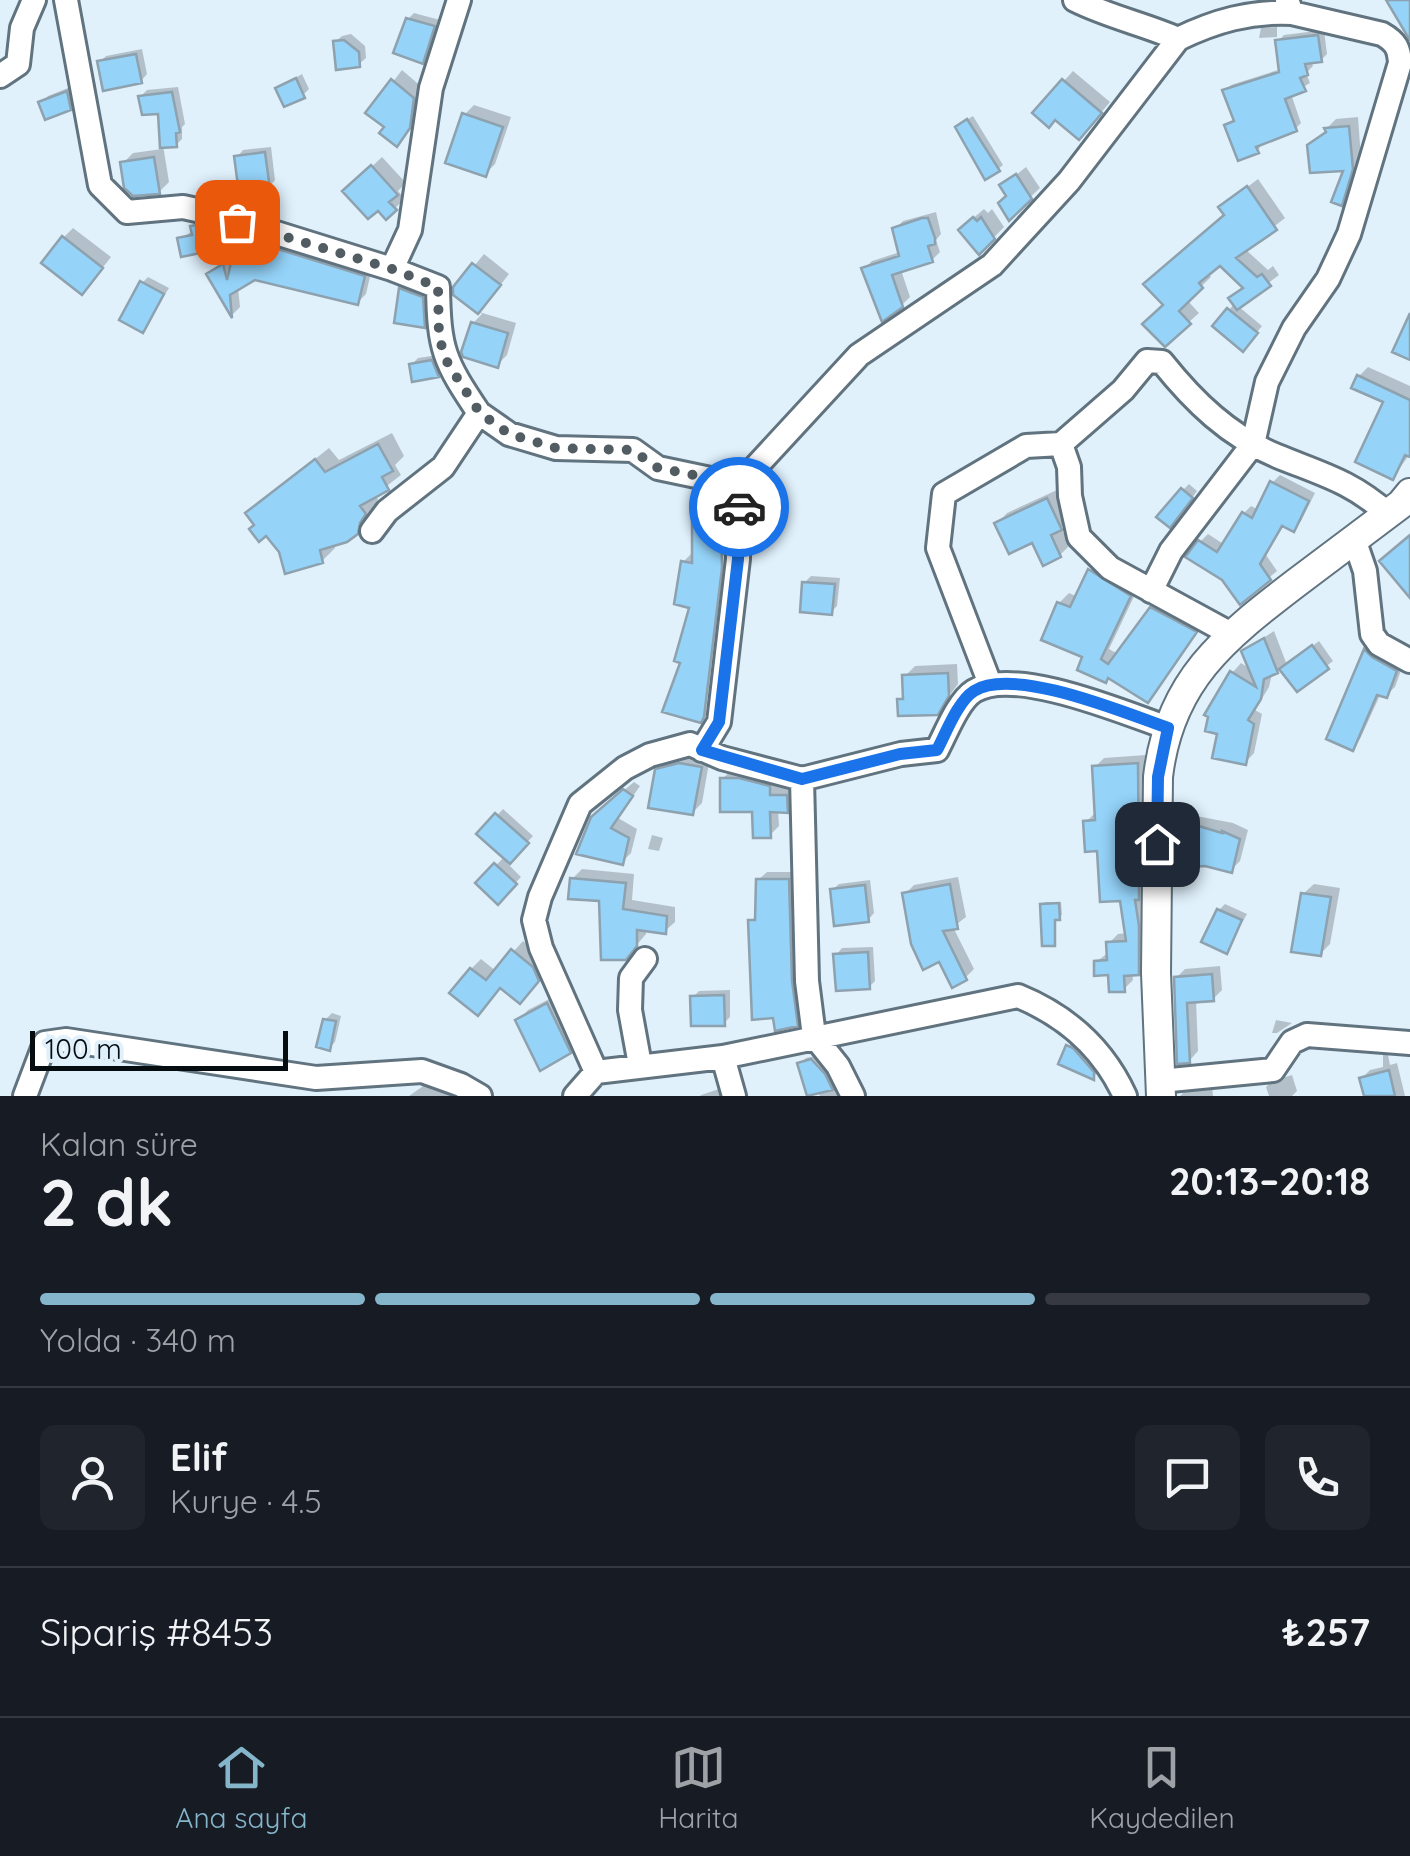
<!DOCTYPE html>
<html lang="tr">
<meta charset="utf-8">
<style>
body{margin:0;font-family:Quicksand,sans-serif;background:#20242c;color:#f1f3f6;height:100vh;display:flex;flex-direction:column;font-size:38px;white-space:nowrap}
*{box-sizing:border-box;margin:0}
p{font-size:32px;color:#9ea1a6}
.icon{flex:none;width:55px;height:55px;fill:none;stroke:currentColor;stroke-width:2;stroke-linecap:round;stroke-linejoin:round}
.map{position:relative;height:1096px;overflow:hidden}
.panel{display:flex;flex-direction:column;background:#171b24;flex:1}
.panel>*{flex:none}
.scale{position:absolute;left:30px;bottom:25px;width:258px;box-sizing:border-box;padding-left:10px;border:5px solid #060d11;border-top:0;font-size:28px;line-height:35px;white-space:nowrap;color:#060d11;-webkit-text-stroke:8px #e0f1fc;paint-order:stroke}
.pin{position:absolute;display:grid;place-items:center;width:85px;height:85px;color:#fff;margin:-42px;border-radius:20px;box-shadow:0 5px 15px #0006}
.courier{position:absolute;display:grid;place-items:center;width:100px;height:100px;margin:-50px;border:8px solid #1a73e8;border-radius:50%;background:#fff;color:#222;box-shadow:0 2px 12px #0007}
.summary em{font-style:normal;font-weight:800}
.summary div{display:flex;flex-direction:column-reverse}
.summary{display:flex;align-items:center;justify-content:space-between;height:170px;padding:0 40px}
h1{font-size:65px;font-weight:800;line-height:75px}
.bar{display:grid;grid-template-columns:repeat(4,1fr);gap:15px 10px;align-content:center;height:120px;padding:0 40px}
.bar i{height:12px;border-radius:8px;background:#363941}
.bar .current{background:#85b5cb}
.bar p{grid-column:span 4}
.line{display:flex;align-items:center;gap:25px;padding:0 40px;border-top:2px solid #363941}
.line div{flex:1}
.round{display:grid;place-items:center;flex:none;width:105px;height:105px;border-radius:15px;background:#20242c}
.menu{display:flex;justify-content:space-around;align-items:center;height:140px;border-top:2px solid #363941;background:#171b24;font-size:28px;color:#9ea1a6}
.menu a{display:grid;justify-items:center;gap:5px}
.menu .current{color:#85b5cb}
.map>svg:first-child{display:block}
.shadow{fill:#0003;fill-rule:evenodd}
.building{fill:#95d3f9;stroke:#8da1ae;stroke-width:2.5}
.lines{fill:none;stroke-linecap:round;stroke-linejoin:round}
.minor-casing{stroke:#60737f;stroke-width:28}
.major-casing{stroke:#60737f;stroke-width:32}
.minor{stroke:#fff;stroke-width:22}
.major{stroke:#fff;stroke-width:28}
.done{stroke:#525d63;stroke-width:10;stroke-dasharray:0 18}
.route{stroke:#1a73e8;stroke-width:12}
</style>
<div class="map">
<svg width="1410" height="1096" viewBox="0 0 1410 1096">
<rect width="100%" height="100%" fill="#e0f1fc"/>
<!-- shadow -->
<path class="shadow" d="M414,13L440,20L429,55L422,61L408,19Z
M1277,27V37L1259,38L1261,28Z
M1324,30L1327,54L1321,60L1311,61L1313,66L1306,73L1310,83L1291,94L1301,123L1295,129L1262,142L1258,151L1227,126L1236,119L1225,91L1231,85L1281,69L1278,41L1284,35Z
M351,34L365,46L366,58L359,64L335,42L342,36Z
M142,49L147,74L141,81L100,62L106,56Z
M402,70L423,88L419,116L397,144L388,126L369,113Z
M1073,71L1110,102L1089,127L1064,81Z
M302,74L309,89L303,95L278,88Z
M73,86L76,102L70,108L41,103L48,96Z
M178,87L185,124L182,127V139L176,145H163L169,182L159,192L123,163L133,153L162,149L161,112L141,96L147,90Z
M474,105L511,117L495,164L485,174L464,115Z
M973,116L1003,165L998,169L963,122Z
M1358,117L1361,158L1350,194L1341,204L1347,168L1327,128L1336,119Z
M271,147L275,180L269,187L260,188L254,197L237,157L243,150Z
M382,157L406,183L398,191L405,199L386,216L346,191Z
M1026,167L1040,188L1009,217L1008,195L1002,186Z
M1258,179L1285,218L1245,249L1268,270L1273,266L1279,275L1238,306L1262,326L1249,342L1229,310L1235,303L1231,298L1245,286L1220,263L1207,273L1211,277L1187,300L1199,313L1189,322L1166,305L1226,215L1221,207Z
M984,209L988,213L992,209L1004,227L980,252L971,220Z
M936,212L941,234L936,240L940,252L932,260L901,270L910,297L902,305L864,269L872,261L900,252L895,229L903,221Z
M199,221L222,225L225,240L219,247L180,239L193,231Z
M73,228L111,257L92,281L63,238Z
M269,236L372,268L366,294L357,303L255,278L238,288L240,307L233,314L209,274L218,265L232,257L233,261L244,250Z
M484,254L509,274L488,301L456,288Z
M148,277L169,288L143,330L142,283Z
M407,283L429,291L430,319L424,325L401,289Z
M479,312L516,323L507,355L497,365L473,323L482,314Z
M438,355L444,369L438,375L414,379L411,365L418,358Z
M1368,367L1410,386V454L1393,477L1386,401L1359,376Z
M392,433L404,456L395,465L401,475L375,495L378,499L370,518L356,532L334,543L335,548L322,561L281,551L257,525L262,501L329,448L339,460Z
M1280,475L1315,493L1301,521L1293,529L1284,524L1266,555L1277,571L1240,602L1200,542L1208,534L1225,545L1244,513L1251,506L1259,510L1272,483Z
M1189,484L1197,491L1176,519L1183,490Z
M1057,490L1070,518L1061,527L1070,545L1060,555L997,524L1007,513Z
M704,506H730L729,557L710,711L700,720L683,661L692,606L683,562L694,551L695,515ZM719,555L724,556L707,713H702Z
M1100,561L1139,586L1109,649L1118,654L1162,599L1205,622L1147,700L1086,656L1059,603L1069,593L1078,597L1090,570Z
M811,576L840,578L837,606L831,612L804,583Z
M1274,631L1287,665L1319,641L1333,661L1297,689L1281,667L1272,674L1269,687L1255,710L1262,714L1254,753L1245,763L1232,673L1241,663L1252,670L1244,651Z
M1374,642L1404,662L1395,687L1386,695L1381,693L1360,739L1352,748L1329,738L1366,650Z
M957,664L958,684L937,712L900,700L906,694L905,676L915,666Z
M690,754L710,757L702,803L692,813L657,771L668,760Z
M1146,755L1147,963L1137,972L1132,973L1133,980L1124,989L1096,962L1109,952V943L1118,934L1128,933L1122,898L1086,822L1095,813V767L1104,758Z
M732,770L778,777V787H796V801L787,810H778L779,826L770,835L754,810L722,779Z
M634,782L640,786L618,818L637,829L631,853L622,862L603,808Z
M503,809L533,836L507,863L521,877L498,901L479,883L505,856L480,834Z
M1186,814L1233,823L1248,830L1240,861L1231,870L1178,823Z
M652,835L663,838L659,851L648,849Z
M582,869L634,874L632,900L675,907V922L665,931L646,928V934L635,947L602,899L572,879Z
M767,872H797L805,1016L796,1024L751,921L758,914V880Z
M958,877L966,917L953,927L974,969L965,978L940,959L905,894L914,885Z
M870,880L874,913L868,920L832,890L839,884Z
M1314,884L1340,888L1330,944L1320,954L1303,894Z
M1045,902H1061L1062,915L1056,918L1054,944L1043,905Z
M1225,904L1247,914L1226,951L1219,910Z
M523,941L543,957L548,969L530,991L501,986L487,1002L471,969L481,959L496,971Z
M873,947L875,981L869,987L836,955L842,948Z
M1220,966L1222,990L1213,999L1196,1000L1198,1051L1189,1061L1176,978L1185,969Z
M730,990V1017L724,1023L693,997L699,991Z
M557,995L580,1041L570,1051L518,1020L528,1010Z
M332,1013L341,1016L335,1042L329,1048L325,1020Z
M1276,1020L1292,1023L1277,1033H1272Z
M1074,1040L1099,1071L1093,1077L1068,1047Z
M1383,1054L1388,1055L1390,1065L1397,1063L1405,1096H1366L1362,1078L1370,1070L1383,1067Z
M821,1055L843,1096H820L800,1064L806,1058Z
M1292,1075L1297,1091L1292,1096H1269L1266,1087L1272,1081Z
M433,1079L468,1096H409Z
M1212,1084L1213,1096H1180L1190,1086Z
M728,1086L733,1096H700L701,1095Z"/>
<!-- building -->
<path class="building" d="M1386,0H1410V41L1408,37Z
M406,18L435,26L423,64L393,53Z
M1318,35L1322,62L1305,64L1308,75L1300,78L1306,91L1285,99L1297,131L1256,147L1259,153L1238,161L1224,125L1234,121L1222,90L1279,72L1275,40Z
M344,40L359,52L360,67L336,70L333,41Z
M136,54L142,83L103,91L97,61Z
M296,78L305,98L284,107L275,88Z
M391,79L414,98L410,128L397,147L379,133L384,127L365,113Z
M1062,79L1102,113L1079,140L1055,120L1049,128L1032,113Z
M67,91L71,110L45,120L38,102Z
M172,92L180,132L176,133L177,147L160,148L158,114L142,115L138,96Z
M462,113L503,127L486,177L445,163Z
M967,119L1000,171L985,180L955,127Z
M1349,126L1353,169L1342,206L1331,202L1343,171L1310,173L1307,145L1326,132L1324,128Z
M265,152L270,189L254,191L255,199L240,201L234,156Z
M154,157L160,194L133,196L124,188L120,162Z
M371,165L398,195L389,202L397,210L386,220L378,211L368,219L342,191Z
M1016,174L1032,199L1009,221L998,203L1006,196L999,185Z
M1247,186L1277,230L1236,258L1257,277L1262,274L1271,286L1237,310L1228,298L1243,288L1220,266L1199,283L1203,288L1179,311L1191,324L1165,347L1142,324L1163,305L1143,284L1224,215L1218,207Z
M973,217L977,221L981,217L995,239L979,255L958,230Z
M922,218H928L935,238V244L928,246L933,262L892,275L903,307L882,322L861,268L899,256L892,228Z
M196,225L216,230L220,249L181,257L177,238L192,235L190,226Z
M62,236L103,268L82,295L41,263Z
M258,243L365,276L358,305L255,280L230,295L232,318L206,274L223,264L227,280L232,258Z
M472,263L501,285L478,314L453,295V287Z
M140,281L164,294L143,333L119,320Z
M399,288L423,297L425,328L394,323Z
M1227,308L1258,333L1243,352L1212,326Z
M1410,313V360L1392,352Z
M471,322L508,333L498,368L463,357L461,352Z
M432,360L439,377L412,382L409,364Z
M1357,375L1410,400V457L1405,455L1393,480L1355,462L1383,402L1351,388Z
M378,444L393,471L382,477L389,490L360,506L366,514L360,523L358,534L347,542L320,550L323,563L285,574L279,552L266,536L259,542L249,529L254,525L245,513L315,459L325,472Z
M1270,481L1309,501L1294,532L1282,526L1260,564L1271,580L1240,605L1222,580L1185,557L1198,540L1217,552L1242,512L1252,518Z
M1181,488L1193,498L1170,528L1156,517Z
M1047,498L1062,530L1051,535L1061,557L1043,566L1032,543L1009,554L994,523Z
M692,514L721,515L722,568L704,717L701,723L662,712L680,663L674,661L689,608L674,604L681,561L692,563Z
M1410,535V598L1379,561Z
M1088,569L1131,596L1101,659L1108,664L1150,607L1197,632L1148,703L1108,678L1106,683L1077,670L1082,657L1041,640L1057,602L1070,607Z
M802,582L835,584L832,615L800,612Z
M1264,638L1278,673L1264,679L1261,699L1248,720L1254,724L1246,765L1212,758L1217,734L1205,731L1208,717L1204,715L1230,671L1256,687L1241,651Z
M1312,645L1329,669L1297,692L1279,669Z
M1364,649L1372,657L1397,671L1387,698L1377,695L1353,751L1326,739Z
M948,673L949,696L938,715L898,716L897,699H903L902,675Z
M679,763L702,767L693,815L648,808L655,769Z
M1138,763L1139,900H1135L1139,926V975L1124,976L1125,992H1109L1108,975L1094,976V961L1107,960L1106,942L1126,941L1120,901L1100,902L1097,851L1085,852L1083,821L1095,820L1092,766Z
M720,778H739L770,786V795H787L788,813L770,812L771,838H753L752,812H720Z
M623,789L633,796L611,828L629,838L623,865L576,854L591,817Z
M495,813L529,843L510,864L476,834Z
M1182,821L1222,833V831L1240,839L1232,873L1205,866L1175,868V822Z
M494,863L517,884L498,905L475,883Z
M570,878L626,883L623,909L667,916L666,934L637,930V946L626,960H601L599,901L568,899Z
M756,879H789L792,981L798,1026L775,1031L773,1018L752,1020L748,920H755Z
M950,884L958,929L943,931L967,980L952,988L939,962L923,970L911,944L902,893Z
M865,885L869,922L834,926L830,889Z
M1301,893L1331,897L1321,956L1291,952Z
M1059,903L1060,920H1055V946H1042L1040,904Z
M1217,909L1242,920L1227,954L1201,942Z
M511,949L533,967L539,981L520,1004L500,988L478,1016L449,993L470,968L486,980Z
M868,952L870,989L836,991L833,954Z
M1212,974L1214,1001L1187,1003L1190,1063L1177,1064L1174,977Z
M724,995L725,1026H691L690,996Z
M547,1003L571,1053L540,1071L515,1020Z
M323,1019L336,1021L330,1051L316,1047Z
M1066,1045L1073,1048L1094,1072V1080L1058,1064Z
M811,1059L825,1074L833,1090L807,1096L797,1063Z
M1389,1070L1395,1096H1364L1359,1078Z"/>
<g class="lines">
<!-- minor casing -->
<g class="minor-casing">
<path id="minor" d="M66,0L100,185L127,212L183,207L215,214L392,269L438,287C439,350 444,361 479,413L443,467L387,511L372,531
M1075,0C1109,17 1144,24 1178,39C1215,21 1250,11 1292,13
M0,76L18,64L22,28L34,0
M392,269L410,230L431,88L459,0
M479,413L509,434L556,448L633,450L658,468L739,485
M1061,444L1069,467L1070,496L1079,537L1110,568L1231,634
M1354,539L1365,571L1372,634L1379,644L1410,661
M1151,591L1171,551L1253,444L1267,382L1294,328L1328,279L1349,234L1400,63C1399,48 1396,42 1382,34L1292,13L1287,0
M990,684L938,548L944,494L1026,446L1061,444L1123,390L1147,361L1162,362C1194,402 1229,436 1277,456C1321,474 1351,481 1388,514
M702,750L719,722L738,559L739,485L859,355L992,265L1069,181L1178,39
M802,779L807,981L814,1036L838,1066L853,1096
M723,1057L734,1096
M640,1065L630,1010L631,978L645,959
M596,1072L541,948L534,920L540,897L580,804L625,768L650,755L690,744L722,758L802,779L901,754L937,750C946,733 958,701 974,691C1014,666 1125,713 1168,728
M1160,1081L1273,1070L1292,1042L1307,1035L1410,1043
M25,1096L45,1043L66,1040L316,1078L422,1071L461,1085L480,1096
M575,1096L596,1072L723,1057L1018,996C1067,1016 1103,1048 1125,1096"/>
</g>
<!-- major casing -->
<g class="major-casing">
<path id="major" d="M1161,1096L1156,973L1158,777C1169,681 1224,638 1296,583C1331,557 1366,530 1401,504L1410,493"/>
</g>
<!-- minor -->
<use href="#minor" class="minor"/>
<!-- major -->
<use href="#major" class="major"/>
</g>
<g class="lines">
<!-- done -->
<path class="done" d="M237,222L392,269L438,287L439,338L448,364L480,413L509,434L556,448L632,450L658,468L739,484V507"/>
<!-- route -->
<path class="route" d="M739,507L738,559L719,722L702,750L802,779L900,754L937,750C946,733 958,701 974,691C1014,666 1125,713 1168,728L1158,777L1157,844"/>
</g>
</svg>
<div class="scale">100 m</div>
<div class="pin" style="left:237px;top:222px;background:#ea580c"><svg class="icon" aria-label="bag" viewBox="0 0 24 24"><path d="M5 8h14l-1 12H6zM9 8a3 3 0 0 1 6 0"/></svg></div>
<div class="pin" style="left:1157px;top:844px;background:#1f2937"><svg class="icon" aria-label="home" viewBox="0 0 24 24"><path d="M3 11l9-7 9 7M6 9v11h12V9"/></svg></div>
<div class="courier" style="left:739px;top:507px"><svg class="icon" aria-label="car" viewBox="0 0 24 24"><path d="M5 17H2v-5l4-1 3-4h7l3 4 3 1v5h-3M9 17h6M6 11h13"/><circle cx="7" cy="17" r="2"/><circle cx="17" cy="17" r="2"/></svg></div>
</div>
<section class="panel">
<div class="summary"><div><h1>2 dk</h1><p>Kalan süre</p></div><em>20:13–20:18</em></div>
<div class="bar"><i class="current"></i><i class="current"></i><i class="current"></i><i></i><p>Yolda · 340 m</p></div>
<div class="line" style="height:180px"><a class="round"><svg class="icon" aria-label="person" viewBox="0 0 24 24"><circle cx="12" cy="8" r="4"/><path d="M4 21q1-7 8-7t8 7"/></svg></a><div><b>Elif</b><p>Kurye · 4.5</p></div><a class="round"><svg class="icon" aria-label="chat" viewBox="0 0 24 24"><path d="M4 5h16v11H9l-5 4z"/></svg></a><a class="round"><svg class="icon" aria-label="phone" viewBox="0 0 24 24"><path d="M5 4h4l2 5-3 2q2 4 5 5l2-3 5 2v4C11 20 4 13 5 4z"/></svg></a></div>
<div class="line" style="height:130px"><div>Sipariş #8453</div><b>₺257</b></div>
</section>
<nav class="menu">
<a class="current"><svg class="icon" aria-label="home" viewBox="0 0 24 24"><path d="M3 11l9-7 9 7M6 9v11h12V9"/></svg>Ana sayfa</a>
<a><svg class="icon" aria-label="map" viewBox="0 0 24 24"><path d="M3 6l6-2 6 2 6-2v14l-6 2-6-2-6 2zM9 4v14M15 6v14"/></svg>Harita</a>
<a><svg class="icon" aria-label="saved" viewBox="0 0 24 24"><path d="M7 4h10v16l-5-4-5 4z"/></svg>Kaydedilen</a>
</nav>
